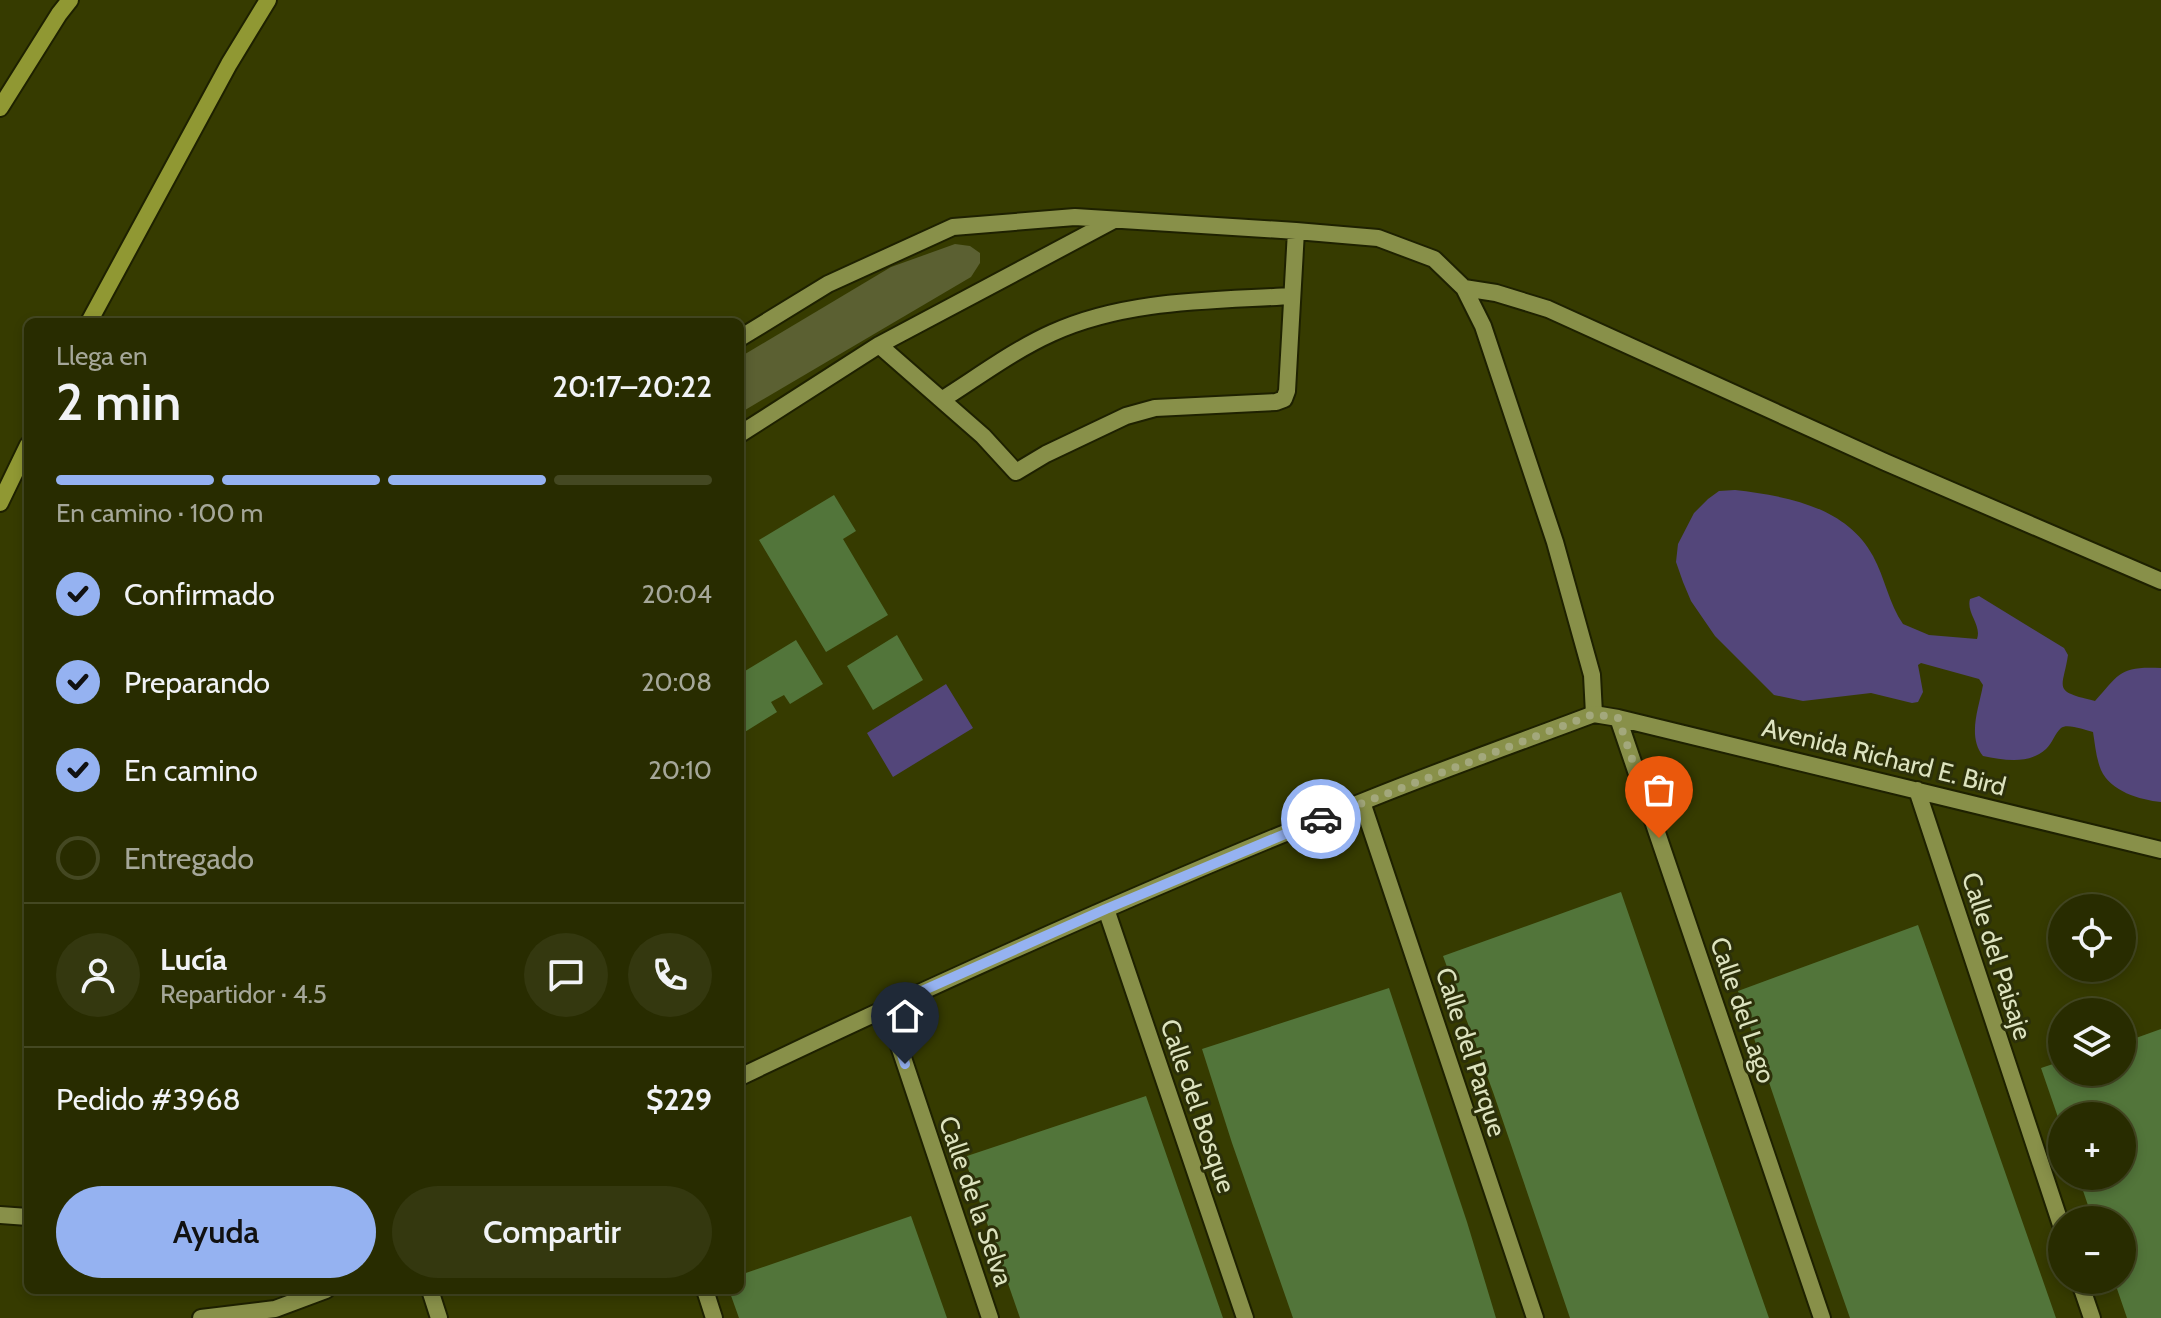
<!DOCTYPE html>
<html lang="es">
<meta charset="utf-8">
<style>
body{margin:0;font-family:Cabin,sans-serif;background:#34380f;color:#f1f3f6;height:100vh;display:flex;flex-direction:column;font-size:30px;white-space:nowrap}
*{box-sizing:border-box;margin:0}
p{font-size:26px;color:#a5a799}
.icon{flex:none;width:44px;height:44px;fill:none;stroke:currentColor;stroke-width:2;stroke-linecap:round;stroke-linejoin:round}
.map{position:relative;flex:1;overflow:hidden}
.details{position:absolute;left:24px;top:318px;width:720px;height:976px;display:flex;flex-direction:column;background:#282c00;border-radius:12px;box-shadow:0 4px 12px #0003,0 0 0 2px #444822}
.details>*{flex:none}
.tools{position:absolute;left:2048px;top:894px;display:grid;gap:16px}
.tools a{display:grid;place-items:center;width:88px;height:88px;border-radius:50%;background:#282c00;box-shadow:0 4px 12px #0003,0 0 0 2px #444822;font-size:40px}
.pin{position:absolute;display:grid;place-items:center;width:68px;height:68px;color:#fff;margin:-82px -34px;border-radius:50% 50% 50% 0;rotate:-45deg;box-shadow:0 0 8px #0007}
.pin .icon{rotate:45deg}
.courier{position:absolute;display:grid;place-items:center;width:80px;height:80px;margin:-40px;border:6px solid #95b2f1;border-radius:50%;background:#fff;color:#222;box-shadow:0 2px 10px #0007}
.head em{font-style:normal;font-weight:600}
.head div{display:flex;flex-direction:column-reverse}
.head{display:flex;align-items:center;justify-content:space-between;height:136px;padding:0 32px}
h1{font-size:52px;font-weight:600;line-height:60px}
.bar{display:grid;grid-template-columns:repeat(4,1fr);gap:12px 8px;align-content:center;height:96px;padding:0 32px}
.bar i{height:10px;border-radius:6px;background:#444822}
.bar .on{background:#95b2f1}
.bar p{grid-column:span 4}
.line{display:flex;align-items:center;gap:20px;padding:0 32px;border-top:2px solid #444822}
.line div{flex:1}
.round{display:grid;place-items:center;flex:none;width:84px;height:84px;border-radius:42px;background:#34380f}
ol{padding:0 32px;list-style:none}
li{display:flex;align-items:center;gap:24px;height:88px}
li p{margin-inline-start:auto}
li .icon{padding:8px;border-radius:50%;background:#95b2f1;color:#111;stroke-width:4}
li:last-child{color:#a5a799}
li i{width:44px;height:44px;border:4px solid #444822;border-radius:50%}
.action{display:flex;gap:16px;margin-top:auto;padding:16px 32px}
.action a{flex:1;height:92px;border-radius:48px;background:#95b2f1;color:#111;font-size:32px;font-weight:600;line-height:92px;text-align:center}
.action a+a{background:#34380f;color:#f1f3f6}
.map>svg:first-child{display:block}
.green{fill:#5b6032}
.water{fill:#53467a}
.building{fill:#52753a}
.lines{fill:none;stroke-linecap:round;stroke-linejoin:round}
.service-casing{stroke:#1e2100;stroke-width:20}
.minor-casing{stroke:#1e2100;stroke-width:20}
.secondary-casing{stroke:#1e2100;stroke-width:20}
.service{stroke:#889049;stroke-width:16}
.minor{stroke:#889049;stroke-width:16}
.secondary{stroke:#909833;stroke-width:16}
.done{stroke:#a3a87c;stroke-width:8;stroke-dasharray:0 14.4}
.route{stroke:#95b2f1;stroke-width:10}
.labels{text-anchor:middle;dominant-baseline:central;stroke-width:6;stroke-linejoin:round;paint-order:stroke}
.street-label{font-size:26px;fill:#dde3bf;stroke:#2c3009}
</style>
<div class="map">
<svg width="2161" height="1318" viewBox="0 0 2161 1318">
<rect width="100%" height="100%" fill="#363b00"/>
<!-- green -->
<path class="green" d="M955,244L970,246L980,253V263L971,277L740,413V357L891,267Z"/>
<!-- water -->
<path class="water" d="M1735,490C1785,496 1846,506 1873,556C1885,578 1889,604 1903,624L1929,635L1977,639C1982,625 1966,613 1970,599L1979,596L2064,648L2068,655C2063,689 2051,691 2095,701C2120,673 2120,666 2161,668V802C2140,800 2110,791 2101,770C2096,758 2095,744 2093,732C2085,730 2067,723 2061,728C2055,733 2052,744 2046,749C2028,765 2004,760 1983,756C1967,736 1979,708 1983,685L1979,679L1921,663L1918,665L1923,692L1918,702L1912,703L1871,693L1803,701L1774,695L1715,636L1691,601L1683,582L1676,562L1678,544L1694,513L1708,499L1719,491Z
M946,684L973,728L893,777L867,733Z"/>
<!-- building -->
<path class="building" d="M834,495L856,531L843,539L888,615L826,652L759,540Z
M897,635L923,680L873,710L847,666Z
M796,640L823,684L790,704L784,695L771,702L777,712L740,735V674Z
M1621,892L1701,1124L1769,1318H1570L1493,1092L1443,956Z
M1918,925L1968,1066L2056,1318H1850L1817,1224L1738,991Z
M1389,988L1467,1222L1496,1318H1293L1232,1143L1202,1049Z
M2161,1029V1318H2127L2114,1280H2122V1220H2093L2078,1176H2122V1116H2062V1129L2041,1068L2062,1061V1072H2122V1043Z
M1146,1096L1223,1318H1020L964,1157Z
M911,1216L947,1318H739L729,1290H740V1275Z"/>
<g class="lines">
<!-- service casing -->
<g class="service-casing">
<path id="service" d="M1464,288L1496,293L1548,309L1885,462L2161,581
M740,338L828,284L953,227L1075,217L1296,231L1378,238L1434,259L1464,288L1483,326L1555,542L1592,675L1594,714
M879,345L983,436L1016,472L1046,454L1126,416L1155,408L1276,402L1284,399L1287,391L1296,231
M943,399C978,377 1014,350 1052,333C1127,299 1212,301 1292,296
M740,434L879,345L1114,220"/>
</g>
<!-- minor casing -->
<g class="minor-casing">
<path id="minor" d="M1618,718L1822,1318
M1917,790L2062,1228
M1362,802L1535,1318
M1106,909L1245,1318
M886,1007L990,1318
M740,1077C945,979 1151,886 1362,802C1438,771 1517,743 1594,714L1618,718L2161,850
M0,1215L28,1217
M2079,1280L2092,1318
M430,1290L439,1318
M705,1290L714,1318
M201,1318L275,1309L326,1290"/>
</g>
<!-- secondary casing -->
<g class="secondary-casing">
<path id="secondary" d="M0,108L59,14L70,0
M89,322L229,64L268,0
M0,503L28,445"/>
</g>
<!-- service -->
<use href="#service" class="service"/>
<!-- minor -->
<use href="#minor" class="minor"/>
<!-- secondary -->
<use href="#secondary" class="secondary"/>
</g>
<g class="lines">
<!-- done -->
<path class="done" d="M1321,819L1594,714L1618,718L1659,838"/>
<!-- route -->
<path class="route" d="M905,1064L886,1007L1106,909L1321,819"/>
</g>
<g class="labels">
<!-- street labels -->
<g class="street-label">
<text transform="translate(1884 757) rotate(14)">Avenida Richard E. Bird</text>
<text transform="translate(1997 956) rotate(72)">Calle del Paisaje</text>
<text transform="translate(1743 1010) rotate(71)">Calle del Lago</text>
<text transform="translate(1471 1052) rotate(72)">Calle del Parque</text>
<text transform="translate(1198 1106) rotate(71)">Calle del Bosque</text>
<text transform="translate(976 1201) rotate(71)">Calle de la Selva</text>
</g>
</g>
</svg>
<div class="tools">
<a><svg class="icon" aria-label="locate" viewBox="0 0 24 24"><circle cx="12" cy="12" r="6"/><path d="M12 2v4M12 18v4M2 12h4M18 12h4"/></svg></a>
<a><svg class="icon" aria-label="layers" viewBox="0 0 24 24"><path d="M12 4l9 5-9 5-9-5zM3 14l9 5 9-5"/></svg></a>
<a>+</a>
<a>−</a>
</div>
<div class="pin" style="left:1659px;top:838px;background:#ea580c"><svg class="icon" aria-label="bag" viewBox="0 0 24 24"><path d="M5 8h14l-1 12H6zM9 8a3 3 0 0 1 6 0"/></svg></div>
<div class="pin" style="left:905px;top:1064px;background:#1f2937"><svg class="icon" aria-label="home" viewBox="0 0 24 24"><path d="M3 11l9-7 9 7M6 9v11h12V9"/></svg></div>
<div class="courier" style="left:1321px;top:819px"><svg class="icon" aria-label="car" viewBox="0 0 24 24"><path d="M5 17H2v-5l4-1 3-4h7l3 4 3 1v5h-3M9 17h6M6 11h13"/><circle cx="7" cy="17" r="2"/><circle cx="17" cy="17" r="2"/></svg></div>
<section class="details">
<div class="head"><div><h1>2 min</h1><p>Llega en</p></div><em>20:17–20:22</em></div>
<div class="bar"><i class="on"></i><i class="on"></i><i class="on"></i><i></i><p>En camino · 100 m</p></div>
<ol>
<li><svg class="icon" aria-label="check" viewBox="0 0 24 24"><path d="M5 12l5 5 9-10"/></svg>Confirmado<p>20:04</p></li>
<li><svg class="icon" aria-label="check" viewBox="0 0 24 24"><path d="M5 12l5 5 9-10"/></svg>Preparando<p>20:08</p></li>
<li><svg class="icon" aria-label="check" viewBox="0 0 24 24"><path d="M5 12l5 5 9-10"/></svg>En camino<p>20:10</p></li>
<li><i></i>Entregado</li>
</ol>
<div class="line" style="height:144px"><a class="round"><svg class="icon" aria-label="person" viewBox="0 0 24 24"><circle cx="12" cy="8" r="4"/><path d="M4 21q1-7 8-7t8 7"/></svg></a><div><b>Lucía</b><p>Repartidor · 4.5</p></div><a class="round"><svg class="icon" aria-label="chat" viewBox="0 0 24 24"><path d="M4 5h16v11H9l-5 4z"/></svg></a><a class="round"><svg class="icon" aria-label="phone" viewBox="0 0 24 24"><path d="M5 4h4l2 5-3 2q2 4 5 5l2-3 5 2v4C11 20 4 13 5 4z"/></svg></a></div>
<div class="line" style="height:104px"><div>Pedido #3968</div><b>$229</b></div>
<div class="action"><a>Ayuda</a><a>Compartir</a></div>
</section>
</div>
